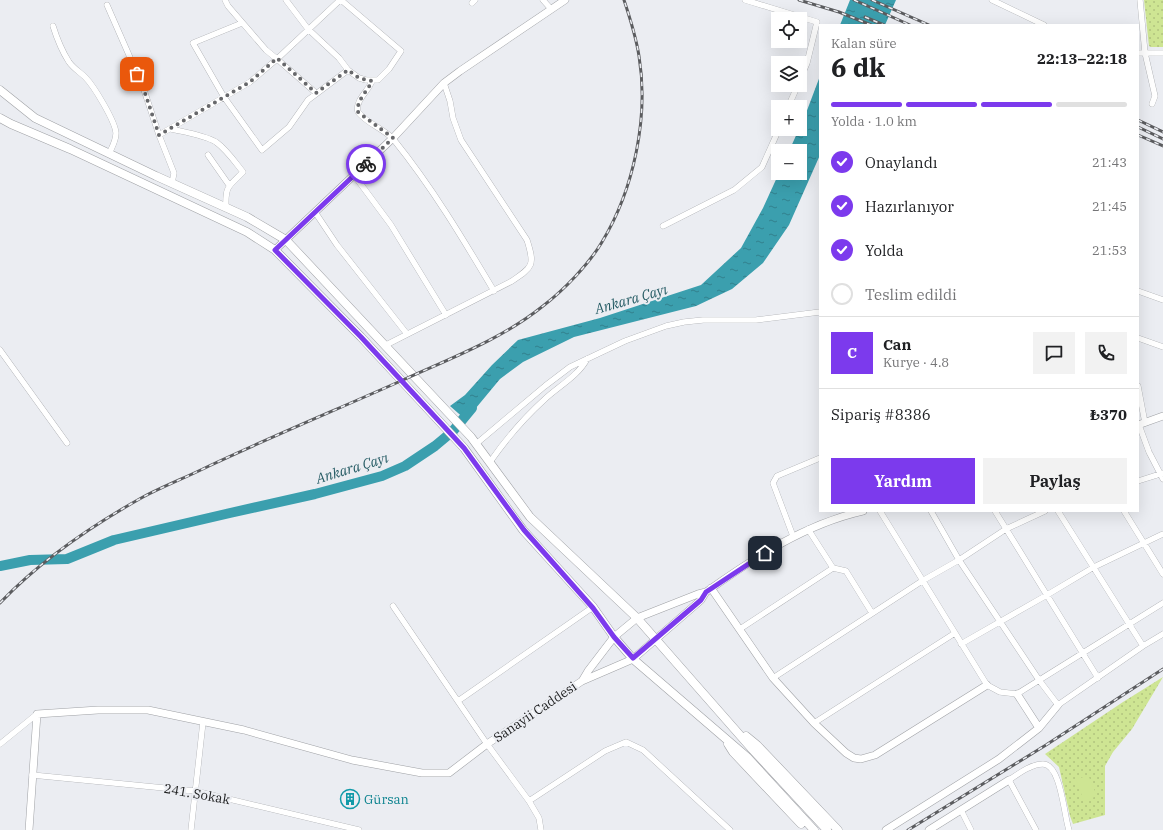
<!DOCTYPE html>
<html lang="tr">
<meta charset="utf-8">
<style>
body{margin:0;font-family:"IBM Plex Serif",serif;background:#f2f2f2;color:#202124;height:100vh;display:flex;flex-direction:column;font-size:15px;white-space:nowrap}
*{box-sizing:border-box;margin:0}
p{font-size:13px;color:#757577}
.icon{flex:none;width:22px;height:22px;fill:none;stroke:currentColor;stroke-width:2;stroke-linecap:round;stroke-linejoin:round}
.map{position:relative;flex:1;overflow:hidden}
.details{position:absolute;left:819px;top:24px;width:320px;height:488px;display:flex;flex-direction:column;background:#fff;border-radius:0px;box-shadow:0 4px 16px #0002}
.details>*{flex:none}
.tools{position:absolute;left:771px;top:12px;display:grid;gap:8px}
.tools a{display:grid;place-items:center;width:36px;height:36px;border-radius:0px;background:#fff;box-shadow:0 4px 16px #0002;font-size:20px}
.pin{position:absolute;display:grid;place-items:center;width:34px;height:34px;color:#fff;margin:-17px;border-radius:8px;box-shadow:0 2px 6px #0006}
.courier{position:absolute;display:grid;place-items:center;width:40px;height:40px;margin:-20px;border:3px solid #7c3aed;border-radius:50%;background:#fff;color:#222;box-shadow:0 1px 5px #0007}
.headline em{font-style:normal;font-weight:800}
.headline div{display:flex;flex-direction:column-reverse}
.headline{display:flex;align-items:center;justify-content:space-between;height:68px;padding:0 12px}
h1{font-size:26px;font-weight:800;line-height:30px}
.bar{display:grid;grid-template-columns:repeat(4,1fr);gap:6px 4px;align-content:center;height:48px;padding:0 12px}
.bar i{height:5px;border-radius:3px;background:#e0e0e0}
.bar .on{background:#7c3aed}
.bar p{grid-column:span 4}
.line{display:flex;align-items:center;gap:10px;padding:0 12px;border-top:1px solid #e0e0e0}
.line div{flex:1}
.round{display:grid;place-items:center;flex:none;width:42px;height:42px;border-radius:0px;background:#f2f2f2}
ol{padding:0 12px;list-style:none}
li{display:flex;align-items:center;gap:12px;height:44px}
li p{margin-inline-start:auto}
li .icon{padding:4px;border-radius:50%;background:#7c3aed;color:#fff;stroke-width:4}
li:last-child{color:#757577}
li i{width:22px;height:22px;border:2px solid #e0e0e0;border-radius:50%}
.cta{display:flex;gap:8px;margin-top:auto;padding:8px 12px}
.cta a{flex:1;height:46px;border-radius:0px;background:#7c3aed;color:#fff;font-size:16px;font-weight:800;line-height:46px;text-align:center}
.cta a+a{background:#f2f2f2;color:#202124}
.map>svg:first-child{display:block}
.grass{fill:url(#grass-dots)}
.pitch{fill:#cee593}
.water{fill:url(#water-ripples)}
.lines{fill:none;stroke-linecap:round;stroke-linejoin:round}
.river{stroke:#3b9fae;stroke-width:10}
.minor-casing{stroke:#9fa1a5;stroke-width:6}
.tertiary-casing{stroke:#9fa1a5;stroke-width:8}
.secondary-casing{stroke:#9fa1a5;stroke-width:9}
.minor{stroke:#fff;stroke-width:5.5}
.tertiary{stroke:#fff;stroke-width:7}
.secondary{stroke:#fff;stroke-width:8}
.rail-casing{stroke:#5b5c5f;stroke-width:3}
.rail{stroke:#ebedf2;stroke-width:1.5;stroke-dasharray:4.5;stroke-linecap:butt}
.done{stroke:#67686b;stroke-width:4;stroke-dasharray:0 7.2}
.route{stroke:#7c3aed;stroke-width:5}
.labels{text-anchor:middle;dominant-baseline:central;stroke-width:4;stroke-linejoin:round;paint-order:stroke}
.street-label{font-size:13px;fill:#202122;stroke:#ebedf2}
.culture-label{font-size:13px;fill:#0d838f;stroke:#ebedf2;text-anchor:start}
.water-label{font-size:14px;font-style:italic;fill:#255b64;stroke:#ebedf2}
</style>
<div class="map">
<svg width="1163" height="830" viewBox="0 0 1163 830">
<defs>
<pattern id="grass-dots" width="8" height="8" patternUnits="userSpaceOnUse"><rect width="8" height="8" fill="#cee593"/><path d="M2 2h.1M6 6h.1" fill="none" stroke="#b1c47e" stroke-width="1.8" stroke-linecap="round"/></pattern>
<pattern id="water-ripples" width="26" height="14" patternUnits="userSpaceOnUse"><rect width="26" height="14" fill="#3b9fae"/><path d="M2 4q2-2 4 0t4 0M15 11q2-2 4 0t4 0" fill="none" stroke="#31818d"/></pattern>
</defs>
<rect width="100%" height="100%" fill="#ebedf2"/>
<!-- grass -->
<path class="grass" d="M1144,0H1163V47H1151L1149,46Z
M1163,677L1132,729L1113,752L1105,766V815L1073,824L1070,816L1059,767L1045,754L1123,702Z"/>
<!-- pitch -->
<path class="pitch" d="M1088,775L1097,796L1084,801L1076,780Z"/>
<!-- water -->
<path class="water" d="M850,0H896L885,25H840Z
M820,76V155L789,225L763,263L732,289L696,306L574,337L523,362L500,379L466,420L450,406L465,395L492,365L518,340L600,318L701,285L741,248L763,208L779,173H800V151H789L799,129H800Z"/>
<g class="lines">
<!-- river -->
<path class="river" d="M0,566L30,560L67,559L114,540L230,513L315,494L382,476L405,466L435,446L453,431L472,408"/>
<!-- minor casing -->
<g class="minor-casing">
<path id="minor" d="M225,0L228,6L266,50L277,59L316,93
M286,0L308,29L339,58L348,70L359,78L366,80H378L389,69L401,51L341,0
M543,0L551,9
M745,0L817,22L807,63L800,80
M992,0L1044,25
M1140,0L1145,53L1155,96L1152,104
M472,3L475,0
M107,5L143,87L159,135L174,173L172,183
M242,23L193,43L224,97L262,150L289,127L308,100L348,70
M53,26C57,39 62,51 69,62C74,69 80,72 85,77C94,86 115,121 116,133C116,141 112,147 109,154
M1138,53H1163
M372,81C368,92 355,100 358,112C367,124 385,129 394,140C432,187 463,239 494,291
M788,107L798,85
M171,129C184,132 204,135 216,142C227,150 235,162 243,172C229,186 225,186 226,207
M159,135L250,82L277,59L340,0
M208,155L229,185
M354,175L391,225L446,315
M315,212L337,245L407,334
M663,226L734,190L762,167L779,129
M1138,291L1163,300
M1138,338L1163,347
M386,345L512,281C533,267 535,265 527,240L461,140L453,118L450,101L444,83
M0,350L67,443
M1138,386L1145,423
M1139,425L1149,452L1163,479
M476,444L545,386L570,367L625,341L666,326L684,322L703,320H756L820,312
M490,462C506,439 524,418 545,399C559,386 578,376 587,359
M1138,481L1163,473
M880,511L987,685L1000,692L1017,694L1163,603
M931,511L959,560L1039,680L1058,705L1143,646L1163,634
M995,511L1098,678
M1058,511L1143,646
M1124,511L1163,574
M793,536L773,483L777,476L820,458
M833,568L846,571L872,613
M393,606L487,744L529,801L539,818L541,830
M740,629L833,568L808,529
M961,644L1047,595L1094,567L1163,534
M773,678L922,581L959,560L1006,529L1045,511
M458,701L593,607
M814,723L955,633
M0,744L37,714
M32,775L195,791L359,830
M529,801L605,751L626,742L643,750L730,830
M961,810L971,830
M191,830L203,722
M1036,830L1009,780C1018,774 1031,764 1043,764C1061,764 1064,816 1069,830"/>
</g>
<!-- tertiary casing -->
<g class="tertiary-casing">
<path id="tertiary" d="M275,250L393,138L444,83L460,71L565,0
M1138,425L1163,416
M711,588L773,678L814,723L846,753L854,758L861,759L875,755L987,685
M582,681L588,671L614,637L637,618L698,594L706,592C754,558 805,524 863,511
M1017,694L1039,728
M29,830L37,714L98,710H148L244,730L352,760L422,773H449L487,744L582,681L633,659L701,600L706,592
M886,830L999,759L1039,728L1058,705
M929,830L1009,780"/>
</g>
<!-- secondary casing -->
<g class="secondary-casing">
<path id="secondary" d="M0,90L35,118L156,176L247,217L286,240L471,437L530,517L637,618L752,749L827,830
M0,118L11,124L70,149L247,232L275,250L361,337L464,448L523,530L593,607L614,637L633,659L747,757L814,830
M746,736L757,745L838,830
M728,744L733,752L801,824"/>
</g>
<!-- minor -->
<use href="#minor" class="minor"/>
<!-- tertiary -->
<use href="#tertiary" class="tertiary"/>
<!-- secondary -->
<use href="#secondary" class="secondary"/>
<!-- rail casing -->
<g class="rail-casing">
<path id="rail" d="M799,0L839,12L871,25
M854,0L910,25
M872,0L929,25
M865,17L884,25
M1138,120L1163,132
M1138,127L1163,139
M1138,135L1163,146
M0,603C41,560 91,526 143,497C164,486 187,477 209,466C273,436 338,409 403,380C451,358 502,339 543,306C564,290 589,264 602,242C634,189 649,117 639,56C636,37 630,18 624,0
M908,830L1046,745L1163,669"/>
</g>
<!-- rail -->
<use href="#rail" class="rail"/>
</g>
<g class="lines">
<!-- done -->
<path class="done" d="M137,74L143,87L159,135L250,82L277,58L316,93L348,70L359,78L372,81C368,91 356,100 358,112L393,138L366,164"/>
<!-- route -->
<path class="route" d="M366,164L275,250L361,337L464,448L524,530L593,608L614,637L633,658L701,600L706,592L765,553"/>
</g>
<!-- icons -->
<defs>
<g id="building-ring" transform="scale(1)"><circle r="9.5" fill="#ebedf2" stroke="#0f9aa8" stroke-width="1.5"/><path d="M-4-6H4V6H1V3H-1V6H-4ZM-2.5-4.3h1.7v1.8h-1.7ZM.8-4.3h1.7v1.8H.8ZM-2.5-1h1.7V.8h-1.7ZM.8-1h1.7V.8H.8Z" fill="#0f9aa8"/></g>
</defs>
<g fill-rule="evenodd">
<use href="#building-ring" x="350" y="799"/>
</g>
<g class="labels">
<!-- street labels -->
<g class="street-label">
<text transform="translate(535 712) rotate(-34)">Sanayii Caddesi</text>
<text transform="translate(197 794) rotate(10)">241. Sokak</text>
</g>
<!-- culture labels -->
<g class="culture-label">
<text x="364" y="799">Gürsan</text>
</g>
<!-- water labels -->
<g class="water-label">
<text transform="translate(631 299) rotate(-16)">Ankara Çayı</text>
<text transform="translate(352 468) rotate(-17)">Ankara Çayı</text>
</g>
</g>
</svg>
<div class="tools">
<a><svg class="icon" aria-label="locate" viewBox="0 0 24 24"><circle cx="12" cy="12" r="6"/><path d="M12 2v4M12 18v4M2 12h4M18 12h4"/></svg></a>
<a><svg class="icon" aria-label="layers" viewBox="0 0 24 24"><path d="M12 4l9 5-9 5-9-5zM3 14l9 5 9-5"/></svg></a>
<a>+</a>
<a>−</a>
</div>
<div class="pin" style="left:137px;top:74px;background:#ea580c"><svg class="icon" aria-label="bag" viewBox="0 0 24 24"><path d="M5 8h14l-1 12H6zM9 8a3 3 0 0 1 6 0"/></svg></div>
<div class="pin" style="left:765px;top:553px;background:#1f2937"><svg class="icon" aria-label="home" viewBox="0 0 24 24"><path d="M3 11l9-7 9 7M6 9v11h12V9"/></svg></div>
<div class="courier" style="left:366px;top:164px"><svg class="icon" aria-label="bike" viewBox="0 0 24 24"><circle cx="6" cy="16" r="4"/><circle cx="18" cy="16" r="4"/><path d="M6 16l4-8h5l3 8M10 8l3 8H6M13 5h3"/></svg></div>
<section class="details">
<div class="headline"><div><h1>6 dk</h1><p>Kalan süre</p></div><em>22:13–22:18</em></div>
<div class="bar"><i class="on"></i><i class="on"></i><i class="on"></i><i></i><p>Yolda · 1.0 km</p></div>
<ol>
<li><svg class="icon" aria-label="check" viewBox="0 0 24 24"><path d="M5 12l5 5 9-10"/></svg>Onaylandı<p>21:43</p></li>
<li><svg class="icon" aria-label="check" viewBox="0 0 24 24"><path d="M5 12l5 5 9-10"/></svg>Hazırlanıyor<p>21:45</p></li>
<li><svg class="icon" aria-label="check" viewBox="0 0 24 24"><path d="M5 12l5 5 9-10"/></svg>Yolda<p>21:53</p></li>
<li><i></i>Teslim edildi</li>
</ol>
<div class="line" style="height:72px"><b class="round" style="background:#7c3aed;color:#fff">C</b><div><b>Can</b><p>Kurye · 4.8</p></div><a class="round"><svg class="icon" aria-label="chat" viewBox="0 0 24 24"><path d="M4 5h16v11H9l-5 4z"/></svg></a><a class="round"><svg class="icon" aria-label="phone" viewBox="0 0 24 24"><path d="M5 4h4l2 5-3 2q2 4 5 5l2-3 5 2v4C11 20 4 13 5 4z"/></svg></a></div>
<div class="line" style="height:52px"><div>Sipariş #8386</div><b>₺370</b></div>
<div class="cta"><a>Yardım</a><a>Paylaş</a></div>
</section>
</div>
